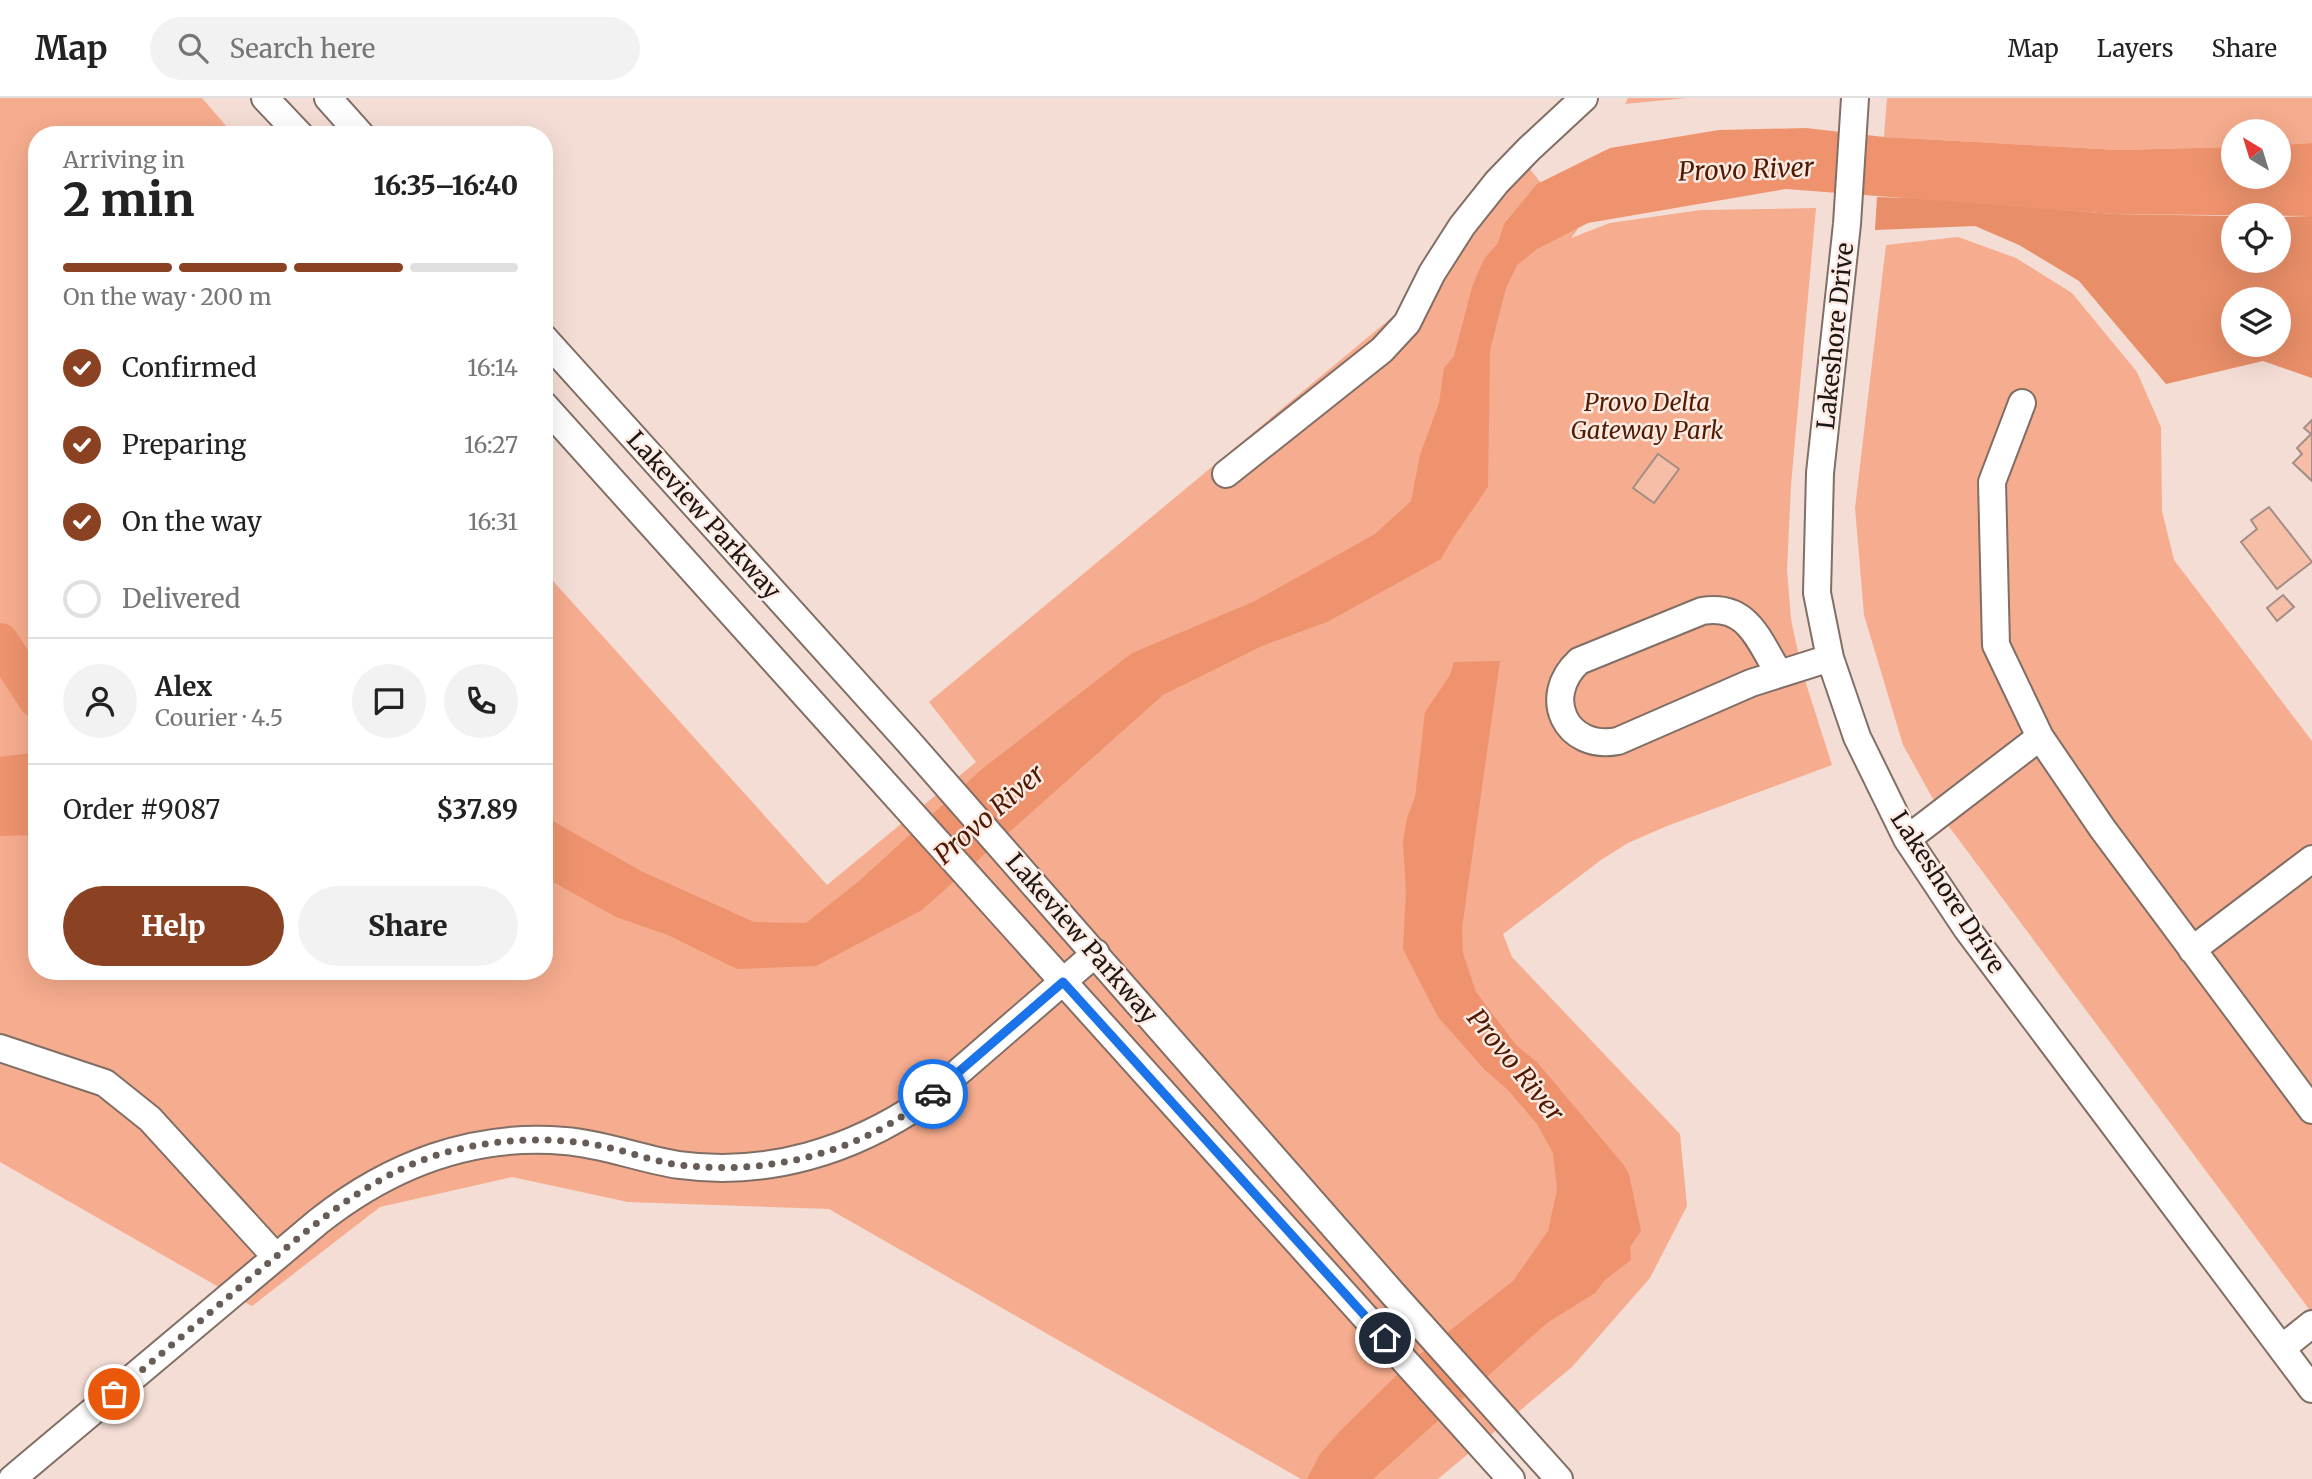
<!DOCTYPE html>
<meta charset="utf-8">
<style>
body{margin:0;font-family:Merriweather,serif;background:#f2f2f2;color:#222;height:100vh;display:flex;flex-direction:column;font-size:26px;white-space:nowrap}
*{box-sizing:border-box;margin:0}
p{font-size:23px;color:#767676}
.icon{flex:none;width:38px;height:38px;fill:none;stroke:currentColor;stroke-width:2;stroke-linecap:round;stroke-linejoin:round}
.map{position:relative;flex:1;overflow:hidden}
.sheet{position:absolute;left:28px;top:28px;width:525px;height:854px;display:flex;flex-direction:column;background:#fff;border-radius:28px;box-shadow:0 7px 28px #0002}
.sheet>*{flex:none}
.needle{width:46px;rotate:322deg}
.tools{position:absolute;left:2221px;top:21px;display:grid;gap:14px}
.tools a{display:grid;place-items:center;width:70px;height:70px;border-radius:50%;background:#fff;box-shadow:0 7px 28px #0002;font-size:35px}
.pin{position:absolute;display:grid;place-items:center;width:60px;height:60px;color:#fff;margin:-30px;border:4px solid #fff;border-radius:50%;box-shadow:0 2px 7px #0007}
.courier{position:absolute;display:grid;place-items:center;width:70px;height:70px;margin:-35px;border:5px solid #1a73e8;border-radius:50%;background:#fff;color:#222;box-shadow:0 2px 9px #0007}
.overview em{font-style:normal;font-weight:800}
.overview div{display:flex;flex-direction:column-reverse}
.overview{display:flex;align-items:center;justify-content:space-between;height:119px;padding:0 35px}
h1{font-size:46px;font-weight:800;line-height:52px}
.bar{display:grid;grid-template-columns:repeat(4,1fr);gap:10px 7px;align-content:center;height:84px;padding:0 35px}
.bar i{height:9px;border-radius:5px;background:#e0e0e0}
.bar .selected{background:#8a4222}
.bar p{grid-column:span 4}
.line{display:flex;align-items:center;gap:18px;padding:0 35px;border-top:2px solid #e0e0e0}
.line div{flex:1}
.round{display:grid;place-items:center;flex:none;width:74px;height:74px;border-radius:37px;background:#f2f2f2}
ol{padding:0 35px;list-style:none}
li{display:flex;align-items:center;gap:21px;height:77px}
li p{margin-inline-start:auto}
li .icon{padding:7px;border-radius:50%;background:#8a4222;color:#fff;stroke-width:4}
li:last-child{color:#767676}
li i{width:38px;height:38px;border:4px solid #e0e0e0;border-radius:50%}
.action{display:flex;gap:14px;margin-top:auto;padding:14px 35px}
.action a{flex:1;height:80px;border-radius:42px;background:#8a4222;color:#fff;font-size:28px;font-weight:800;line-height:80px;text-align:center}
.action a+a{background:#f2f2f2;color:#222}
header{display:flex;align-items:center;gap:42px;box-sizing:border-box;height:98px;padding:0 35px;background:#fff;border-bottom:2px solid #e0e0e0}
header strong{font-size:33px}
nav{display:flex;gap:38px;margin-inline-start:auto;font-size:24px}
.search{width:490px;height:63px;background:#f2f2f2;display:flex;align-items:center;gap:18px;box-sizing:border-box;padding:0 24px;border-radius:38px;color:#767676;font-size:26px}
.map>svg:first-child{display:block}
.green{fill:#f6ac8e}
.forest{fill:#e88e68;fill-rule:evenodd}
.water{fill:#ee936d}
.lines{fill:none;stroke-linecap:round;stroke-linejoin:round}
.river{stroke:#ee936d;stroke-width:38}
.building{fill:#f7bea7;stroke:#a38e86;stroke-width:2}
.minor-casing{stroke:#816e65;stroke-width:30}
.minor{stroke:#fff;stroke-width:26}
.done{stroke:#685c57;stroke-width:7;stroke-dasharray:0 12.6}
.route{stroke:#1a73e8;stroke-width:9}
.labels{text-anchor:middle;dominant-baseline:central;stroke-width:5;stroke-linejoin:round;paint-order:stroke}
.street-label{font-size:24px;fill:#1d1613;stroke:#feebe4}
.park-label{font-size:24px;font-style:italic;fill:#531b00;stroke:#feebe4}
.water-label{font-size:26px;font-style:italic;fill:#511900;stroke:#feebe4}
</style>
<header>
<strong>Map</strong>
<div class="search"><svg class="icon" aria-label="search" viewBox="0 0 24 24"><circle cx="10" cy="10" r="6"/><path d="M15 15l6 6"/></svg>Search here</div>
<nav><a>Map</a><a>Layers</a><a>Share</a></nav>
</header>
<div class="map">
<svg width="2312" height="1381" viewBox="0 0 2312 1381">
<rect width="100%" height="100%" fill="#f4ddd4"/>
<!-- green -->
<path class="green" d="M0,0H202L234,37H37V873H544V473L827,787L976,664L929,604L1444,176L1466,135L1525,65L1578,131L1571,140L1610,125L1701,112L1816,110L1791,387L1787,472L1791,521L1802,573L1832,667L1667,728L1628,745L1601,762L1503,836L1512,859L1680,1036L1687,1108L1650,1180L1572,1269L1438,1381H1301L829,1111L628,1104L512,1079L380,1109L252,1208L0,1064Z
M1628,0H1686L1625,6Z
M1887,0H2312V45L2279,47L2278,33H2233V49L2119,52L1884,39Z
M1958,139L2016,160L2072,195L2137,274L2161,329L2162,413L2174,462L2312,643V1215L1947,726L1903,647L1864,517L1855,410L1886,147Z"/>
<!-- forest -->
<path class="forest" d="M1877,99L1931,101L2112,116L2233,118V163H2278L2279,119L2312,118V280L2263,263L2166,286L2079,183L2019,147L1975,128L1875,132ZM2233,201H2278V247H2233Z"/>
<!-- water -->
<path class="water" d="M1806,30L1884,39L2119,52L2233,49V79H2278L2279,47L2312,45V118L2112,116L1786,91L1588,125L1537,151L1517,167L1506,190L1490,252L1488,389L1453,440L1441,461L1327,524L1262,548L1163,597L922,812L816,868L737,871L668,837L616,819L544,779V718L641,773L754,824L806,825L858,784L982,671L1132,555L1253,504L1375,436L1411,403L1420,357L1439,305L1444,270L1454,258L1472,189L1484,161L1498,145L1504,126L1537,86L1610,50L1719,32Z
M1500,563L1462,830L1463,855L1476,894L1516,947L1536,963L1623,1066L1629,1076L1641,1133L1630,1149L1631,1162L1605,1182L1595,1195L1547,1225L1373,1381H1307L1320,1356L1340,1333L1411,1263L1513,1183L1548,1133L1557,1092L1553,1055L1537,1026L1508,992L1485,972L1438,919L1403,851L1406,794L1403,743L1407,720L1415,699L1425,614L1450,577L1454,564Z
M31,655L37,658V739L35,737L0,738V659Z
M174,873H301L295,876L213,882Z"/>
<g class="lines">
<!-- river -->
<path class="river" d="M0,544L37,601"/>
</g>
<!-- building -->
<path class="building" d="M2312,322V383L2293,365L2302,356L2297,350L2311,336L2304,330Z
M1658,356L1679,371L1654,405L1633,390Z
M2269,409L2312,464L2277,491L2241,444L2257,431L2251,422Z
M2283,497L2294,509L2277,523L2267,510Z"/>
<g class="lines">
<!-- minor casing -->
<g class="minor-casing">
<path id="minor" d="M265,0L300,37
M328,0L361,37
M1855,0L1847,126L1820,375L1817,495L1830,560L1857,639L1907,741L1967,831L2312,1291
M544,240L907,642L1394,1197L1559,1381
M2022,305L1992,384L1996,547L2040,639L2102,730L2312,1012
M544,307L1511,1381
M1226,376L1382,252L1407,225L1432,175L1462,128L1497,84L1529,51L1584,0
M1779,575C1758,542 1748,505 1702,513L1579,563C1540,599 1566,653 1618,643L1751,585L1830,560
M1907,741L2040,639
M2192,852L2312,761
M0,950L105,985L150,1021L276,1159
M2282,1250L2312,1226
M12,1381L319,1123C390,1067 473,1035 565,1043C604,1046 640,1061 679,1067C768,1079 852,1053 925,1003L1096,855"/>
</g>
<!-- minor -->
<use href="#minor" class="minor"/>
</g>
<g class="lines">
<!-- done -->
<path class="done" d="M114,1296C158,1258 203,1221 247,1183C309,1131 370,1074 451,1053C497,1041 546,1039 592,1046C622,1051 650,1063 680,1067C770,1078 863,1054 933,996"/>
<!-- route -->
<path class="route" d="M933,996L1063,884L1385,1240"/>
</g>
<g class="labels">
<!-- street labels -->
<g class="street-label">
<text transform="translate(1835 238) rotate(-84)">Lakeshore Drive</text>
<text transform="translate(704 417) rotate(48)">Lakeview Parkway</text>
<text transform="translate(1948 794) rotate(57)">Lakeshore Drive</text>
<text transform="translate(1082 840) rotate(49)">Lakeview Parkway</text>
</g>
<!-- park labels -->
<g class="park-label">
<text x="1647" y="304">Provo Delta<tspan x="1647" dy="28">Gateway Park</tspan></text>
</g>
<!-- water labels -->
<g class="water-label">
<text transform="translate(1746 71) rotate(-2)">Provo River</text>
<text transform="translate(989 716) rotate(-41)">Provo River</text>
<text transform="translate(1516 967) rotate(51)">Provo River</text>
</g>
</g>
</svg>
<div class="tools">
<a><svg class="needle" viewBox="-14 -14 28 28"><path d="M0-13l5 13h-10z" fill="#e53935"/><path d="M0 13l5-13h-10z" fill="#767676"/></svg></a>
<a><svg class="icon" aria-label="locate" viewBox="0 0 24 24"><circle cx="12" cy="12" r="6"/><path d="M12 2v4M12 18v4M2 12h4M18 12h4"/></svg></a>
<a><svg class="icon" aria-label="layers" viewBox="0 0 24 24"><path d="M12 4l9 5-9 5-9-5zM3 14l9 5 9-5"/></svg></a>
</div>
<div class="pin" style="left:114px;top:1296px;background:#ea580c"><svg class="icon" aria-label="bag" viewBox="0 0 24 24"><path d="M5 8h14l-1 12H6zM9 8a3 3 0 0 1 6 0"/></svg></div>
<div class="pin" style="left:1385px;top:1240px;background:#1f2937"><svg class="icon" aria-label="home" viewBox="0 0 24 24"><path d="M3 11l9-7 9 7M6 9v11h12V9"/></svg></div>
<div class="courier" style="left:933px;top:996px"><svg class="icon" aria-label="car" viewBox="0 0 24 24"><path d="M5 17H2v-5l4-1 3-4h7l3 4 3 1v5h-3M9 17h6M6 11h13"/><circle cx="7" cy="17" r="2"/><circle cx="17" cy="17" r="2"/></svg></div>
<section class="sheet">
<div class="overview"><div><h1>2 min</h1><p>Arriving in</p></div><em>16:35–16:40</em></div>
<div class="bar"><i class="selected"></i><i class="selected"></i><i class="selected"></i><i></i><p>On the way · 200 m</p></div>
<ol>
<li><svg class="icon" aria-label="check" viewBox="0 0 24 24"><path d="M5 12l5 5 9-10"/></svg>Confirmed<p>16:14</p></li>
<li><svg class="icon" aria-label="check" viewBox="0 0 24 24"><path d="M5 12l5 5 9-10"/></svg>Preparing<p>16:27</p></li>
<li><svg class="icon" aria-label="check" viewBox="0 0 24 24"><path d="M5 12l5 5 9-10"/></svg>On the way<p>16:31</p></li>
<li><i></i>Delivered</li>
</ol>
<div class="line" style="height:126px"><a class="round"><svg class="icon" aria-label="person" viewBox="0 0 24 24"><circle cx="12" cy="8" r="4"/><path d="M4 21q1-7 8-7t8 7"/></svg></a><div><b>Alex</b><p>Courier · 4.5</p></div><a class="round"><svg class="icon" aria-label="chat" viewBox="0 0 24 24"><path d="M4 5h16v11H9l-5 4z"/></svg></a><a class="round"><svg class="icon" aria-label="phone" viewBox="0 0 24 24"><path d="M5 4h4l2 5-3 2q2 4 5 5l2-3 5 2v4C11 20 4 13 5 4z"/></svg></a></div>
<div class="line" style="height:91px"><div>Order #9087</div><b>$37.89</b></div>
<div class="action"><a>Help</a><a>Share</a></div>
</section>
</div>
